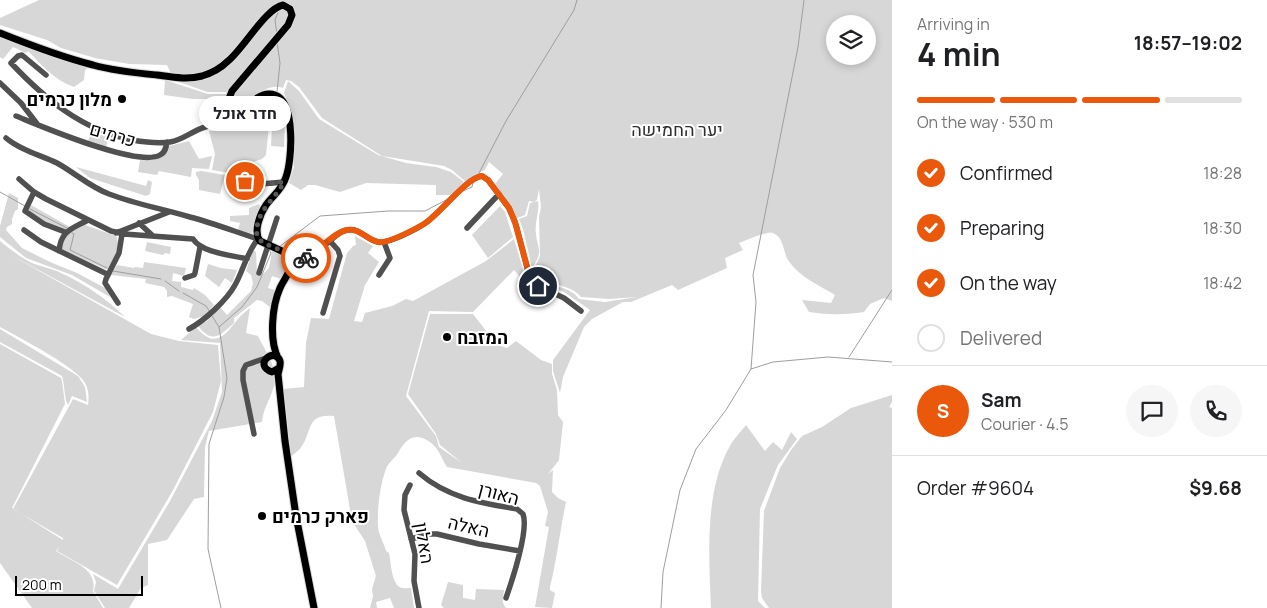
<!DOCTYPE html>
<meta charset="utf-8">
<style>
body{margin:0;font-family:Manrope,Heebo,sans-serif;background:#f6f6f6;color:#202124;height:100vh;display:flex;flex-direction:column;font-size:19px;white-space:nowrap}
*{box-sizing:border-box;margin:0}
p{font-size:16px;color:#757577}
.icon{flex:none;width:28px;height:28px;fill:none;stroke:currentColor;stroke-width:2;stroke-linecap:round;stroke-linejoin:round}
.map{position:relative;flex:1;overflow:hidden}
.panel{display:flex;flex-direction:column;background:#fff;width:375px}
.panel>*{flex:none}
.fabs{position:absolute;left:826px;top:15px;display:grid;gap:10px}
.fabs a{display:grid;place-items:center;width:50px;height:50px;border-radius:50%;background:#fff;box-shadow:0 2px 8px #0003;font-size:25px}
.scale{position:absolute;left:15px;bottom:12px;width:128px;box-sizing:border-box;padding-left:5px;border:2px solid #000;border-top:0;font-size:14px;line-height:18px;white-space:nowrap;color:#000;-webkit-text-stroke:4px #fff;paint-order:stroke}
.pin{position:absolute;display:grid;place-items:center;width:42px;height:42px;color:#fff;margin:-21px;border:2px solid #fff;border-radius:50%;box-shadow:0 1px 5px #0007}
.courier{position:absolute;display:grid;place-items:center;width:50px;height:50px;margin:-25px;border:4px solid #ea580c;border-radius:50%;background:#fff;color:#222;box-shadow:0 1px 6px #0007}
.bubble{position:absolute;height:35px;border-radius:18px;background:#fff;box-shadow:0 2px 8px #0003;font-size:16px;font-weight:700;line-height:35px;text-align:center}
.overview em{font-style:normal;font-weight:700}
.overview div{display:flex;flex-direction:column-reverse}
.overview{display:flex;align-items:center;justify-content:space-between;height:85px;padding:0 25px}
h1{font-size:32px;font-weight:700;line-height:38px}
.bar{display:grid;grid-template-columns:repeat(4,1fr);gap:8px 5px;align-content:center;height:60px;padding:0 25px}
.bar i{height:6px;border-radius:4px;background:#e0e0e0}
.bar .selected{background:#ea580c}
.bar p{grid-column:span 4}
.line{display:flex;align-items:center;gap:12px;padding:0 25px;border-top:1px solid #e0e0e0}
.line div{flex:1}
.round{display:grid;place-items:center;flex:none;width:52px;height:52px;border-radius:26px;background:#f6f6f6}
ol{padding:0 25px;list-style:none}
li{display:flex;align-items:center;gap:15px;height:55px}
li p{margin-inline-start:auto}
li .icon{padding:5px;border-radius:50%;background:#ea580c;color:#fff;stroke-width:4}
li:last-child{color:#757577}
li i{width:28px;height:28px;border:2px solid #e0e0e0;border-radius:50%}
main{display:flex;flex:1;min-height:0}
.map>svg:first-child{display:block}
.green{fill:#d7d7d7;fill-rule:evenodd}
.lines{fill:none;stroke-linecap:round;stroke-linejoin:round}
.stream{stroke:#9e9e9e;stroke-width:1}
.major-casing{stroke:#dbdbdb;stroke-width:9}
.minor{stroke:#505050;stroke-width:5.5}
.major{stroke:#000;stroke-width:7}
.done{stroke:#595959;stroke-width:5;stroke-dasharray:0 9}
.route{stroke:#ea580c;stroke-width:6}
.poi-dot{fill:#000;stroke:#fff;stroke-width:2}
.labels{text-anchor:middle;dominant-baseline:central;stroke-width:4;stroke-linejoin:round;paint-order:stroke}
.poi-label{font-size:18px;font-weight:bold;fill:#000;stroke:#fff;text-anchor:start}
.park-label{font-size:18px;fill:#2e2e2e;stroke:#fff}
.street-label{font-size:18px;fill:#000;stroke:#fff}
</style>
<main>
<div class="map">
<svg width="892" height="608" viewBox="0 0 892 608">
<rect width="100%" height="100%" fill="#fff"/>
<!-- green -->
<path class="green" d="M39,0H892V301L884,298L870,304L864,312C843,315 830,315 809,312L802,300L831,303L835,295C819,285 799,277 788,260C783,252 784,237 773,233C767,231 747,240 739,243L743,250L725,258L727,268L678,290L672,285L631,302H623L592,319L584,327L563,377L560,393L553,371V360L590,310L564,292L540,282L533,272L523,229L519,219L527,216L530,203L538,201C540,212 534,223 536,234C536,241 540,247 539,254C538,258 536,262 534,265C544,291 569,283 579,299L605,302L637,297L609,299L581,297C570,283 547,288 535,267L540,256L539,217L541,207L539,189L537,200L534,202L529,201L525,215L515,219L506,199L495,184L503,174L489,162L485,170L478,173L467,183L452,170L444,166L382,156L322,118L299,87L291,81L286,80L283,88C269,83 257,95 245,102L237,99L234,92H207L174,80L167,65L129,64L95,58L61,48L47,40L0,25V18ZM835,24H868V56H835Z
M0,36L49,55L88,68L85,70L84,80L74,87C54,80 42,65 28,51L26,53L13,47L3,59L0,57Z
M165,80L208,94H227L225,99H193L164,95Z
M288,81L299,91L319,119L378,155L406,163L436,167L451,172L464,182L450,195H436V185L366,183L340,192L315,185H308L301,190L289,183L294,167L293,121L291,109L284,93Z
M269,97L280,102L285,114H280V104H259L258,116L226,121L227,108C231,109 235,112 239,111C249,111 259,100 269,97Z
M257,122L269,125L266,155L262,159L239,167L236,174L212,170L215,154L209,131Z
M272,126L285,127L284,147L271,146Z
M92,131L109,137L106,147L88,141Z
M189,141L199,159L212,156L209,169L192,168L191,177L159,171L157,175L138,172L140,160C155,161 163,159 169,146Z
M76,167L146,186L148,180L152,182L150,194L146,196L90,178Z
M201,171L225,175L220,194L199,190V180L196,175V172Z
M9,193L18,198V209L15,211L12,219V224L7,227L6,230L22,248L50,262L77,273L105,288L110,297L72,275L26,258L0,237V226Z
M259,204L260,206L252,234L238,230L240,223L230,221V216L249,215V208Z
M31,205L70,227L65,231L49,225L28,211Z
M500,206L505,212L513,237L488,258L472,235Z
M85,225L116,236C122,247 113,259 108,269H105L61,249L67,234Z
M355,236L373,246L368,253L379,262L365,285L354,321L362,322L365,313L392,306L406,299L413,301L486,261L514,239L526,279L533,287L555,295C533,290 529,287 514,270L473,312L429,311L406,396L436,436L439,447L462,463L440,445L436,434L408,394L430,314H473L497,345L507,348L516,341L541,360L552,364V374L557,390L558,415L563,422L559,460L548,474L553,470L552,492L558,498L566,502C560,530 557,559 550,587V590L555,593L552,608L535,607L549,527L545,526L548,512L540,486L536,483L447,467C441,458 439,448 430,442C414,431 405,440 398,453C395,459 388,462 386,469C380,485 377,509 378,526C378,534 384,543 386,551L389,553C391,562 391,579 398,586C401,589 407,588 411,588L414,608H394L390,598L376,602L377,608H370L373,596L372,589L376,576L365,541L352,521L334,416C305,413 313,432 300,449C297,452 293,454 291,457L283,389L304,387L306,343L311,318L329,319L347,253L353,246L356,245Z
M0,241C10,249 20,257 32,263C41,267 52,268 61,273C85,284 107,299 125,317L9,254L151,334L179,341L218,345L221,381L213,412L172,492L117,585L57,551L60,546L56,551C72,562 98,568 93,591L103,608H32L0,563V344L61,378L62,381L65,404L12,508L63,540V538L13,509L73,399L88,405C89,398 89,390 85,383C77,367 18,337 0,327Z
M147,242L171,247L170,254L165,253L163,255L145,251Z
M253,250L256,252L257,274L262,275L269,268L272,251C280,252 284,254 288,261L287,269L281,279L272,276L268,288L275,290L271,308L262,301L257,300L234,318V323C220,336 212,344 198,326L207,321L220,307L227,315L251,291L253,283L251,275L246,271Z
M144,262L186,268L184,276L173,273L172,281L181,282V287L193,290L194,288L205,295L214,305L204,316L194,319L189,317L193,304L172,296L167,297V291L164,287L145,283L146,279L111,275L117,265L134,268L135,267L143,268Z
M208,264L221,268L237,270L232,283L225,278L219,287L205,276Z
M250,308L246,333L258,336C264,349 276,365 275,380C274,394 263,407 262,422L209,431L205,447L204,497L194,499L167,540L148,544V585L141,588L129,608H105L94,591L96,582L93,574L118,589L170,501L212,421L222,392L220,343L181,340L196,327C215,350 225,335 238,319C241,315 246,311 250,308Z
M0,329L78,376L85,387L87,402L72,396L68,405C64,398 65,386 62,376L0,342Z
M892,395V402L889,407L892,408V608H769L762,598L761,591L764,511L780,468L791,450L802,436L822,427L851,408Z
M746,425L765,451L773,442L782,450L791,432L797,439L778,465L760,509L758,601L765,608H711C709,558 704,491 730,446C734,438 741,432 746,425Z
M448,582L463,585V598L475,600L476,589L504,590C503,600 501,601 506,608H444L441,605Z"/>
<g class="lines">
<!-- stream -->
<path class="stream" d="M277,35L275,20L279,10
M277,92L280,63L277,42
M478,175L506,121L574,10L577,0
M463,191L472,187L473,183
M0,192L25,206
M30,209L67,228
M72,233L74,234L70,250L107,268
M279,247L320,216L388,211H425L446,200
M113,271L161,279
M165,281L179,291
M183,293L206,306L210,312
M212,316L219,327L227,378L224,397L209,444L208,549L221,608
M219,327L242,307L257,287L271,253L269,249
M849,357L892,290
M751,369L756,302L753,275L798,47L804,0
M661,608L663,572L680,490L696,449L726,410L751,369L773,362L828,357L892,362"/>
<!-- major casing -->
<g class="major-casing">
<path id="major" d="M0,33C30,45 61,57 93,65C114,71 136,73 157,75C172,77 187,80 202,76C212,73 221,68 228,61C244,48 265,9 283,5L290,9L292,15L288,25L232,91L228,101L233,107C249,111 258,89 275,95C296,102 292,161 286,177C282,190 273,195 266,205C260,214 253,232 260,241L286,253L291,262C291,272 284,279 280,288C272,306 269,340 278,358
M279,368L272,372C252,365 275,346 280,361C281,365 279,370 278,374L285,441L296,516L314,608"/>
</g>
<!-- minor -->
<path class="minor" d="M46,75L22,55L18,56L11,63C45,99 82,130 132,140C144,142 157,144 170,142C183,140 192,131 205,127C227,120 265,118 288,117
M0,83L21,103L38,125
M16,116C41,126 138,168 160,155C165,153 166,148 167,142
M261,120L289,122
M6,138C20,150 40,155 57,163C75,173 90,187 109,194C135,204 163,209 190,217C213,223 236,232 258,239C247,252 243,271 235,285C227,300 204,321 189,329
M232,178L261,184L284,182
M19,179L34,192L46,199L111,231L124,234L193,239C202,253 232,255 247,259
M34,192L25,211L44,224L65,232
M139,223L153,236
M467,228L499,194
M24,230L41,242L107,274
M116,233L169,212
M59,251C61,230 72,229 88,220
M291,262C307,260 318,250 331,240C336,236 340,231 347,230C359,227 367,240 378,242C388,244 415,230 424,224C440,214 467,177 482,176L488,180L509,208L516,225L528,271L532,281L542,288L564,298L581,311
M259,273L277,218
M379,275L390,258L384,242
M185,278L194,275L195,273L200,247
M118,303L105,283L106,279L119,253L122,234
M323,313L340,256L338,250L330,241
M254,434L243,380V371L246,365L266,358
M419,473C448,498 481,503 517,509L523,514C529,530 512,581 506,598
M410,485L405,495L404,510L415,554L414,581L419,608
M411,539L429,534H437L479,544L520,551"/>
<!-- major -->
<use href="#major" class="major"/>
</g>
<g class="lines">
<!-- done -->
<path class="done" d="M245,181L266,184L284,182C274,201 254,212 257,237C266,249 286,246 291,262L306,258"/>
<!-- route -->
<path class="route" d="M306,258C319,251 334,232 347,230C360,228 367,240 378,242C388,244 415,229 424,224C440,214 467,177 482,176L488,180L509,208L515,222L529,274L538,286"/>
</g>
<!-- markers -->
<g class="poi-dot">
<circle cx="122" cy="99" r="5"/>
<circle cx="447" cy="337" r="5"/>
<circle cx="262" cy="516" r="5"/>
</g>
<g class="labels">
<!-- poi labels -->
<g class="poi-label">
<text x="112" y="99" text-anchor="end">מלון כרמים</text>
<text x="457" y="337">המזבח</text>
<text x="272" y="516">פארק כרמים</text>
</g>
<!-- park labels -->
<g class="park-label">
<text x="677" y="129">יער החמישה</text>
</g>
<!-- street labels -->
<g class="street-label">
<text transform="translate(113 134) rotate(16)">כרמים</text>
<text transform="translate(499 493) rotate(15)">האורן</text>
<text transform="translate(469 526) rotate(13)">האלה</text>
<text transform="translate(425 543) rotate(81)">האלון</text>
</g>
</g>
</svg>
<div class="fabs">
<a><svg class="icon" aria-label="layers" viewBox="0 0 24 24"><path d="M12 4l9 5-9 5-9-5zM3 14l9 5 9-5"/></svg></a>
</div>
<div class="scale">200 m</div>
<div class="pin" style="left:245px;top:181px;background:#ea580c"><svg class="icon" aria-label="bag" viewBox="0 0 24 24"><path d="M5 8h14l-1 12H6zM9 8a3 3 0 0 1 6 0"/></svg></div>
<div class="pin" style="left:538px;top:286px;background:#1f2937"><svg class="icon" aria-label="home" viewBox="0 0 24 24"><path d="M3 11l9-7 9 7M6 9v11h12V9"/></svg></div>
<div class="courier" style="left:306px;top:258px"><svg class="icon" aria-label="bike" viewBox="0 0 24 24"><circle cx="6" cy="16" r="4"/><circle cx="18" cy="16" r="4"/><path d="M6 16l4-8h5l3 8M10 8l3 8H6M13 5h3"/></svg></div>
<div class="bubble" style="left:199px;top:96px;width:92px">חדר אוכל</div>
</div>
<section class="panel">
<div class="overview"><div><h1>4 min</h1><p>Arriving in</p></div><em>18:57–19:02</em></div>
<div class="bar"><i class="selected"></i><i class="selected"></i><i class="selected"></i><i></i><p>On the way · 530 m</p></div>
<ol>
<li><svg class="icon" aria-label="check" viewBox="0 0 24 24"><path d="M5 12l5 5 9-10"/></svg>Confirmed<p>18:28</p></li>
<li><svg class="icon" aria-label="check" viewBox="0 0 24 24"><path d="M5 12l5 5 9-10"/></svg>Preparing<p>18:30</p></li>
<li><svg class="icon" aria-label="check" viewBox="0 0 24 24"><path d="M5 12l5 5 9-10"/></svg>On the way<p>18:42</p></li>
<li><i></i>Delivered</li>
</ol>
<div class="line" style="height:90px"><b class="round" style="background:#ea580c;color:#fff">S</b><div><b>Sam</b><p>Courier · 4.5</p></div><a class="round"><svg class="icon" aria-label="chat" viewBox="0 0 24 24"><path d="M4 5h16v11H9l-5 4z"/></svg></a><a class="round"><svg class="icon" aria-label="phone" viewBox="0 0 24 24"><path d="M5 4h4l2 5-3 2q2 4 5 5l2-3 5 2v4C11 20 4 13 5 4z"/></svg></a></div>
<div class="line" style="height:65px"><div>Order #9604</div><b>$9.68</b></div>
</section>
</main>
